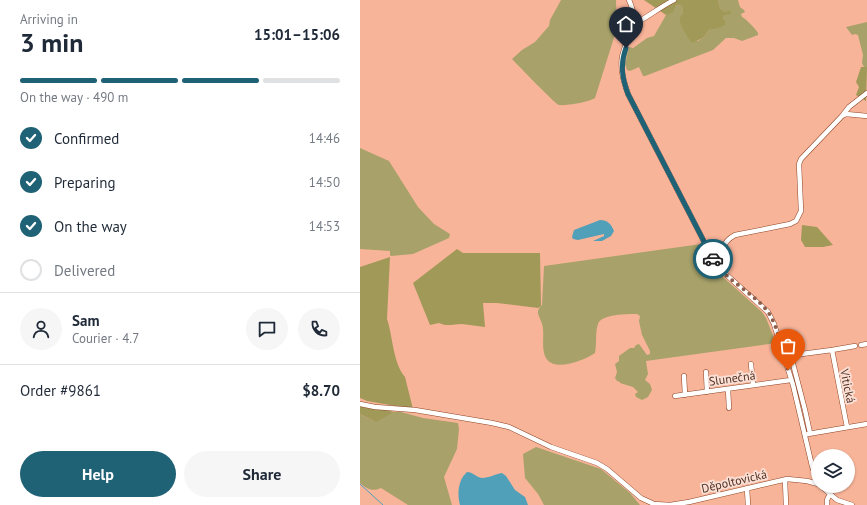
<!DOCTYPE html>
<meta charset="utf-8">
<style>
body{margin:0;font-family:"PT Sans",sans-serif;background:#f6f6f7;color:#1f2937;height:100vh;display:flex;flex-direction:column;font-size:15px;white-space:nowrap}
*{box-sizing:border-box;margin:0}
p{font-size:13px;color:#747a83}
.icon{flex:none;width:22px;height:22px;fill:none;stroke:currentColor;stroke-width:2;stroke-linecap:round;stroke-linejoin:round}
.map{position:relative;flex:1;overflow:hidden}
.sheet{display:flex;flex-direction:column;background:#fff;width:360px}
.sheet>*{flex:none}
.fabs{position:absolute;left:451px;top:449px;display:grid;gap:8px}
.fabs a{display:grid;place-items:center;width:44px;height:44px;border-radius:50%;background:#fff;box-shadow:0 1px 3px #0004;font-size:20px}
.pin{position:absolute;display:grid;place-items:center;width:34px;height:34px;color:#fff;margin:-41px -17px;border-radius:50% 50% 50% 0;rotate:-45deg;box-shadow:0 0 4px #0007}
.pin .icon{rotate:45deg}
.courier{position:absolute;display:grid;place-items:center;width:40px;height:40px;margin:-20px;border:3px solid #1f6175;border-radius:50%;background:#fff;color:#222;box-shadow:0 1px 5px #0007}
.headline em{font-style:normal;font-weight:800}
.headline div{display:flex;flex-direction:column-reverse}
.headline{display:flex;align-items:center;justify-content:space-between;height:68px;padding:0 20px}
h1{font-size:26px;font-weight:800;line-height:30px}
.bar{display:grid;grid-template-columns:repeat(4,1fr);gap:6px 4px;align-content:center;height:48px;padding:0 20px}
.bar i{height:5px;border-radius:3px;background:#e0e1e3}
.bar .on{background:#1f6175}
.bar p{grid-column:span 4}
.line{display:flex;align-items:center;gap:10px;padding:0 20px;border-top:1px solid #e0e1e3}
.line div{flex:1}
.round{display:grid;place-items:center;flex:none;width:42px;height:42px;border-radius:21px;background:#f6f6f7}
ol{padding:0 20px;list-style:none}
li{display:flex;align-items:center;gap:12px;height:44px}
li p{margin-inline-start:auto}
li .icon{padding:4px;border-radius:50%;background:#1f6175;color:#fff;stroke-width:4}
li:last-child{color:#747a83}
li i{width:22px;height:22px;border:2px solid #e0e1e3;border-radius:50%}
.action{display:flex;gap:8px;margin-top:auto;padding:8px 20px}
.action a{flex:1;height:46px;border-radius:24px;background:#1f6175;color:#fff;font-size:16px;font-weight:800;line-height:46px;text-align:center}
.action a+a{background:#f6f6f7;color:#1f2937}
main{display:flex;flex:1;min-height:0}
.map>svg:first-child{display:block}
.green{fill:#a8a26a}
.forest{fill:#a19958}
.water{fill:#50a0ba}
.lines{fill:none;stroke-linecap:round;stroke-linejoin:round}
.stream{stroke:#50a0ba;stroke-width:1}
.minor-casing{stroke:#8e4424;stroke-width:5.5}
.minor{stroke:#fff;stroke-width:4.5}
.done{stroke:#8d5f4c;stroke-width:4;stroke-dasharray:0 7.2}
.route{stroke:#1f6175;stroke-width:5}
.labels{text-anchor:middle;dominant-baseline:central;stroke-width:3.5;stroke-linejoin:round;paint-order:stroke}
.street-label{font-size:12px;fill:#533123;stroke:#fbe0d6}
</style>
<main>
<section class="sheet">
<div class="headline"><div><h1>3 min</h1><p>Arriving in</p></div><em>15:01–15:06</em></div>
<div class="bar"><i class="on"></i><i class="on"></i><i class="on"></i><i></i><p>On the way · 490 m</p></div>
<ol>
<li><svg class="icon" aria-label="check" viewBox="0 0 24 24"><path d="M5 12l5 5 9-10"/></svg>Confirmed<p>14:46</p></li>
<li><svg class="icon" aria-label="check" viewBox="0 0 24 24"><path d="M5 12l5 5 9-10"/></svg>Preparing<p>14:50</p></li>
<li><svg class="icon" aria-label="check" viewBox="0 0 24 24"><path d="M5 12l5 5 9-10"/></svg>On the way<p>14:53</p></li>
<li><i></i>Delivered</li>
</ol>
<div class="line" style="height:72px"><a class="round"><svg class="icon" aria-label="person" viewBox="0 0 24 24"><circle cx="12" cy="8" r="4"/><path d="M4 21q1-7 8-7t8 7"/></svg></a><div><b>Sam</b><p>Courier · 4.7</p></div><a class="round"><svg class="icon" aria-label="chat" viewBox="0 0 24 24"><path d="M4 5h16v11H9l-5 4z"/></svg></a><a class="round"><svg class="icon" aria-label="phone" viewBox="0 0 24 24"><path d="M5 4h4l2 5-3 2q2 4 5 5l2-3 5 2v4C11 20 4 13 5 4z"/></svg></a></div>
<div class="line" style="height:52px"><div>Order #9861</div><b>$8.70</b></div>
<div class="action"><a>Help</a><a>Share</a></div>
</section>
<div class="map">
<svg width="507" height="505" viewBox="0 0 507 505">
<rect width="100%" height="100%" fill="#f8b499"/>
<!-- green -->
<path class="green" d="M201,0H256L257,28L235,98C229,102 206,106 199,105C195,104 158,65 152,59L162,50L175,42L189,26L190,20Z
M358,0H378L380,7L384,10L385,12L381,14L382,17C385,18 396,29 398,33V35L382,41L374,38H366L353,50L285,76H283L279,67L270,71L267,70L265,64L269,47L273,48L287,38L294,36L306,15L316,5L322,6L323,12L320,21C325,32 327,38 338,41L343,38L349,30L360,26L365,15L360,8Z
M507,22V68L505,69L502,63L503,55L498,35L495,34L492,35L486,27Z
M0,148L29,161L58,207L74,224L90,234L89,238L53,254L31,256L30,255V251L0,249Z
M341,244L355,270L402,312L406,318L416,343L286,361L288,374L285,380L290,384L292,390L288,397L282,400L276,397L275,394L278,392L273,387L260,383V382L257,381L255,378L257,372L255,364L259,361V356L270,348H274L276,345L279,344L287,355L290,354V351L282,335L279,321L280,316L277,314C268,314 241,314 238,324C235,332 237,343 235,353C225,360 192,374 185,356C181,346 185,334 182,324C180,316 174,312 182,305L184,266Z
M34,412H41L63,418L98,423L99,429L97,449L84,477L92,505H48L21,488C12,492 7,489 0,483V414L14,421Z
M176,447L241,469L270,493L280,505H184L178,494L165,478L163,454Z"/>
<!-- forest -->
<path class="forest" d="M284,0H358L360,8L364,12L371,11V14L365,15L363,19L365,21V25L358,28L349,30L343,38L332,43C329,39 318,23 320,18C320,16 323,14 323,12L322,6L316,5L313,12L306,15Z
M501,67H507L506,101L496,95L499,87L496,82Z
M442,225L457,227L473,245L463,247H445L441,240Z
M97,249L103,253H180L181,306L178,308L137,303H123L125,327C117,326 110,325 102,324C93,324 88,327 79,323L70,325L53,283Z
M30,257L27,319C33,337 33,363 45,377L53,409L7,401L0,398V267Z
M0,404L34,412L16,422L0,414Z"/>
<!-- water -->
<path class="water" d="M240,220C248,220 251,224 254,231L251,236L242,241H233L244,236V234L218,240L213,239L212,237L214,230Z
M107,472C113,472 116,477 122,478C129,478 135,474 142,473L146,476L155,490L165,497L168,505H100C97,494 98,480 107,472Z"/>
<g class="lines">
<!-- stream -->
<path class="stream" d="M0,484L23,505"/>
<!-- minor casing -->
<g class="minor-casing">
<path id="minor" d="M269,0C280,23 267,35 262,57C260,70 264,82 268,94L354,261L361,270L408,312L414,324L433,385L452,466L458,482
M274,24C288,17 300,7 314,0
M482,116L489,107L507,93
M361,270C361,254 360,243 375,235L430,224L436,221L441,211L439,164L441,159L482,116L486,114L507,116
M501,345L507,344
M472,350L495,346
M391,364L393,385
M346,372L347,392
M324,376L325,395
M368,389L369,408
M315,396L431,380
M0,404L15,407L55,410L132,423L149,427L191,447L237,463L247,469L281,498L294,504L310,505L329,502L427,479L447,481L458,484
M450,433L445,410L432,360V356L434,355L472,350L487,427
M448,434L507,424
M425,480L426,505
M461,486L477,500L492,505
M387,488L388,505
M467,505V500L470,494"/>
</g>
<!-- minor -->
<use href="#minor" class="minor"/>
</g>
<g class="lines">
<!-- done -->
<path class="done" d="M353,259C366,281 393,292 408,312C418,326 423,353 428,370"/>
<!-- route -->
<path class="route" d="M266,48C260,64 262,78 268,94L353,259"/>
</g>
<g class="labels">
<!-- street labels -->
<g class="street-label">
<text transform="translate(372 378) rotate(-8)">Slunečná</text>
<text transform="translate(488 386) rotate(78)">Vitická</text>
<text transform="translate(374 481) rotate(-13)">Děpoltovická</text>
</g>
</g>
</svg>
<div class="fabs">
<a><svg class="icon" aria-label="layers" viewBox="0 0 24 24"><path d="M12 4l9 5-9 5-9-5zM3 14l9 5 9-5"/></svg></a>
</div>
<div class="pin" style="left:428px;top:370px;background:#ea580c"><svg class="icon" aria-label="bag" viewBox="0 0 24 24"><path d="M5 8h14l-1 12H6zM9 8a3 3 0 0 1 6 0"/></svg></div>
<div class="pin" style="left:266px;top:48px;background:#1f2937"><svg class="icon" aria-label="home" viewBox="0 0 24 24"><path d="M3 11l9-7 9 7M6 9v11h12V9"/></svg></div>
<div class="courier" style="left:353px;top:259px"><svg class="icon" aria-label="car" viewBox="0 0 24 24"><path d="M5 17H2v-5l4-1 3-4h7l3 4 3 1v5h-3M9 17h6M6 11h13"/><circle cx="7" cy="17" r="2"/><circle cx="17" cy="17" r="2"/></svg></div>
</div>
</main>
